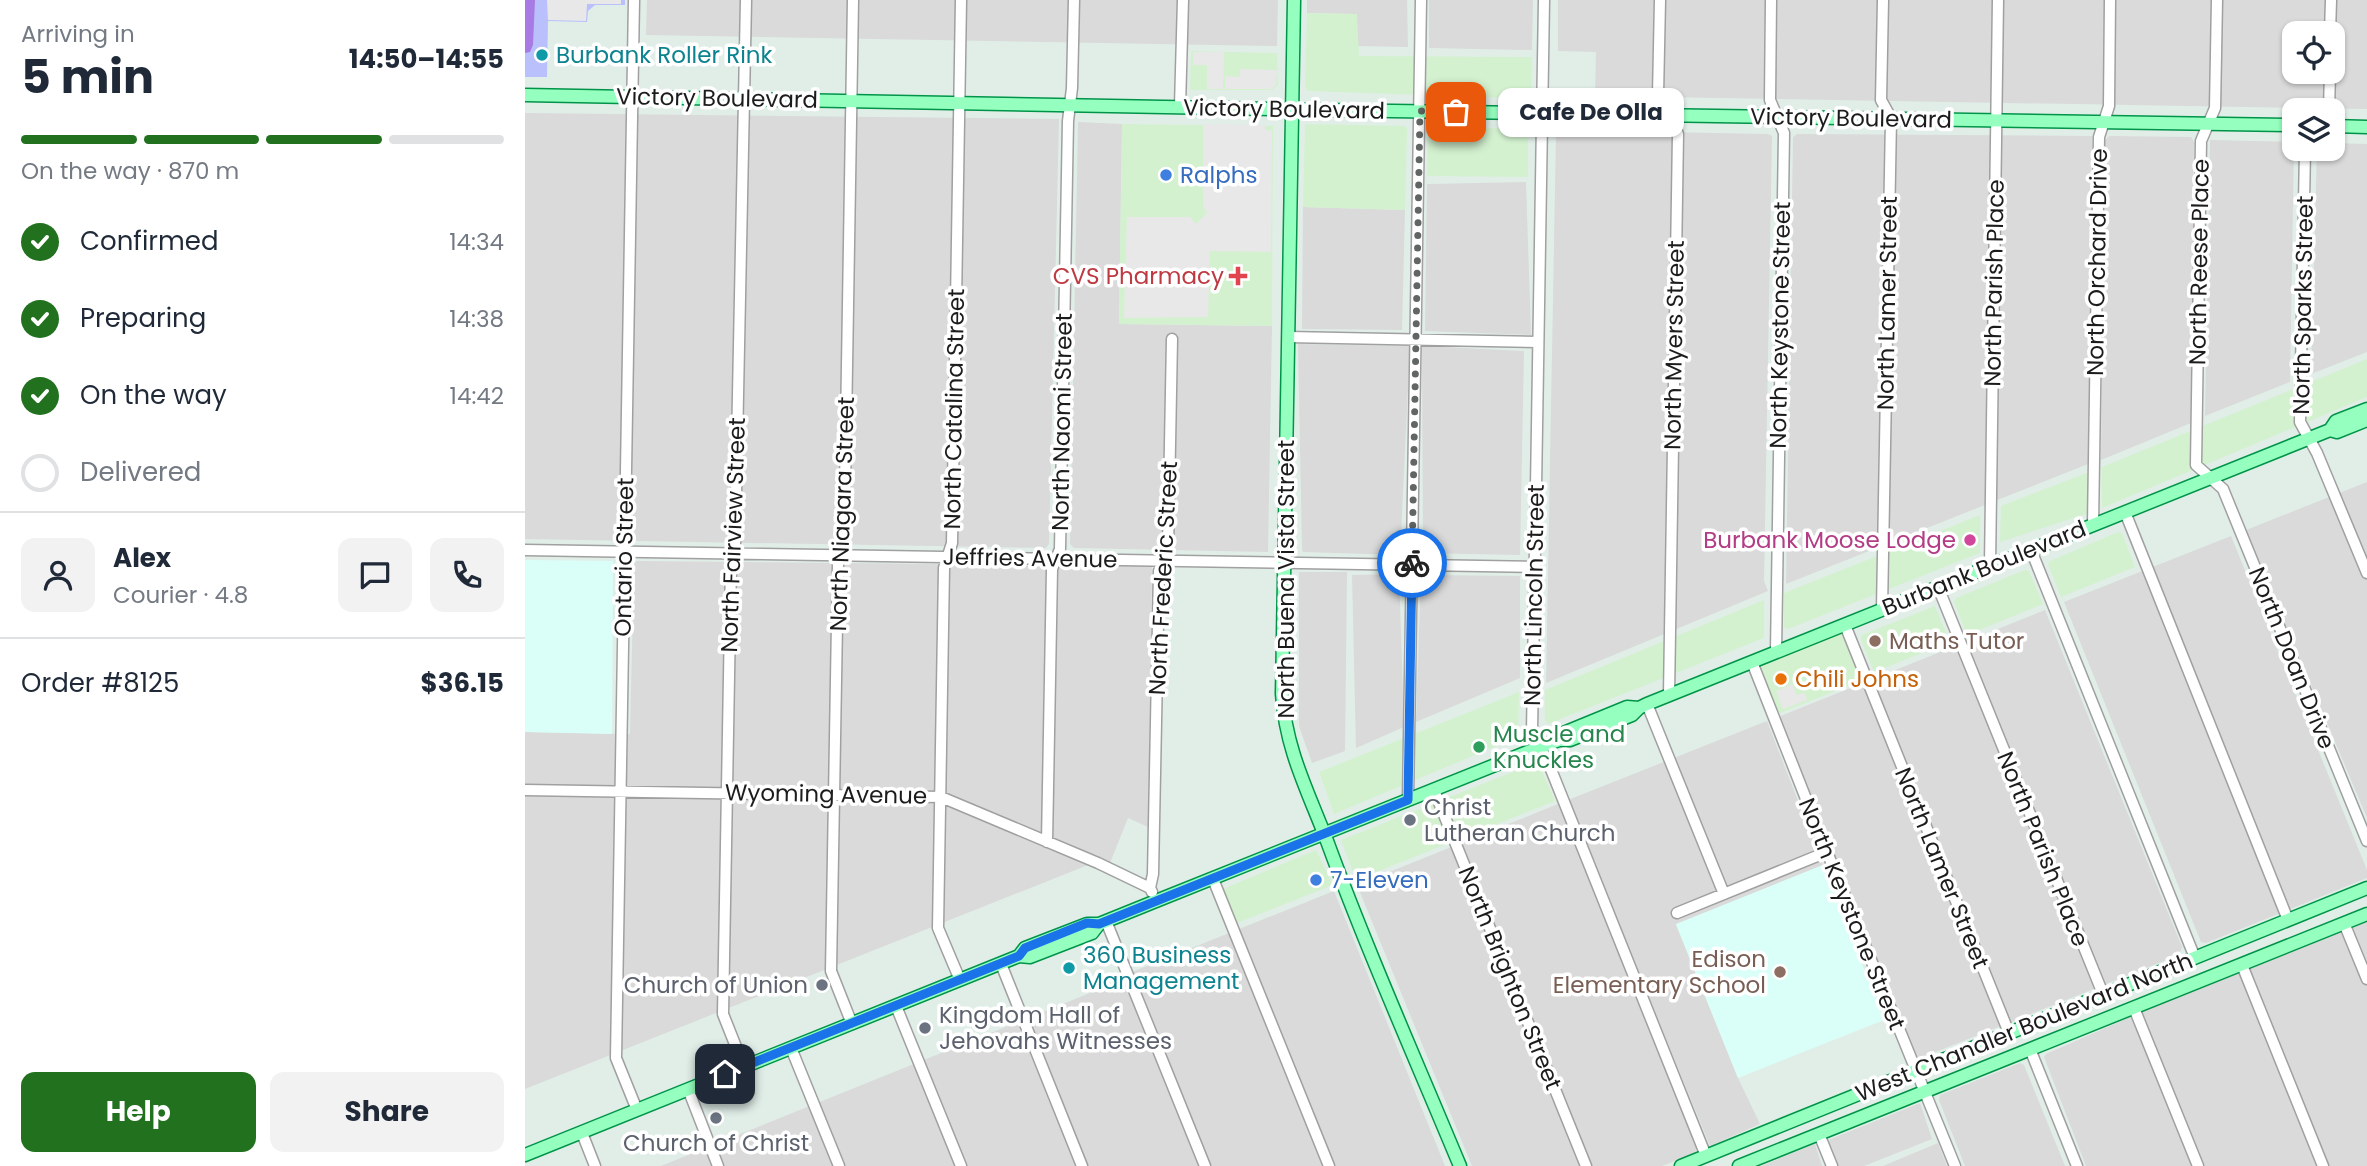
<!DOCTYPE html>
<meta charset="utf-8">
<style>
body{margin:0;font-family:Poppins,sans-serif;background:#f2f2f3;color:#1f2937;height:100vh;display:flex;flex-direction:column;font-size:26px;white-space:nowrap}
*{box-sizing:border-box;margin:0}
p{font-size:23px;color:#747a83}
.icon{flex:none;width:38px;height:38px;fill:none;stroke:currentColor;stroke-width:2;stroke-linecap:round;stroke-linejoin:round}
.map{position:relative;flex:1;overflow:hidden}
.panel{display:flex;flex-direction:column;background:#fff;width:525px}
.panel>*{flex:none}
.buttons{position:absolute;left:1757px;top:21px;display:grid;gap:14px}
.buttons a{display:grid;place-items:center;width:63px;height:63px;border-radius:14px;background:#fff;box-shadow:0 2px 5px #0004;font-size:35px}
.pin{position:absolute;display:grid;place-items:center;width:60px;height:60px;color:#fff;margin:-30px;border-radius:14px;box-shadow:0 4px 10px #0006}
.courier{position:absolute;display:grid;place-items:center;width:70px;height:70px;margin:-35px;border:5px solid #1a73e8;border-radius:50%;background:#fff;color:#222;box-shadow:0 2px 9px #0007}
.bubble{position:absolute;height:49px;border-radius:14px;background:#fff;box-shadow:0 2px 5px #0004;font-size:23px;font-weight:700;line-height:49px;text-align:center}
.headline em{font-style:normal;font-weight:700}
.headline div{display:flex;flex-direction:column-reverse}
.headline{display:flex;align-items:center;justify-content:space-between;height:119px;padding:0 21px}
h1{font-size:46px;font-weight:700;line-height:52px}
.bar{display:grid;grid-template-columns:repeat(4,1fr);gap:10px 7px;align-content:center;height:84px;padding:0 21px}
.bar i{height:9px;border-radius:5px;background:#e0e1e3}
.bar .selected{background:#21711e}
.bar p{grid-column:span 4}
.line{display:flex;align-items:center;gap:18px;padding:0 21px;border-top:2px solid #e0e1e3}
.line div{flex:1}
.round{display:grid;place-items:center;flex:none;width:74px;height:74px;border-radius:14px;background:#f2f2f3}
ol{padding:0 21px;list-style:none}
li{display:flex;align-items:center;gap:21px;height:77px}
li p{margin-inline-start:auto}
li .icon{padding:7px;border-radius:50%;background:#21711e;color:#fff;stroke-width:4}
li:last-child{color:#747a83}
li i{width:38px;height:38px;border:4px solid #e0e1e3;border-radius:50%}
.button{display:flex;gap:14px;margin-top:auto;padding:14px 21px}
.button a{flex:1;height:80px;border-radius:14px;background:#21711e;color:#fff;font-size:28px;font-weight:700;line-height:80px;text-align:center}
.button a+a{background:#f2f2f3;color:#1f2937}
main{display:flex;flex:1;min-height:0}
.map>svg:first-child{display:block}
.residential{fill:#d9dad9;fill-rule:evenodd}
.commercial{fill:#d3f1cf}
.education{fill:#d9fff8}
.park{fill:#bac0fc}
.pitch{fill:#a87ae3}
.parking{fill:#e8e8e8}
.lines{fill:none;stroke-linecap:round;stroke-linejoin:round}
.minor-casing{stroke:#a0a0a0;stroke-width:13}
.major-casing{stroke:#009449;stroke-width:15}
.minor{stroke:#fff;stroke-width:10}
.major{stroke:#95ffbf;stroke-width:12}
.done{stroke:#616663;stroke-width:7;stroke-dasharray:0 12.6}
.route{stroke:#1a73e8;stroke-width:9}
.culture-dot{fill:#0f9aa8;stroke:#fff;stroke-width:2.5}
.shop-dot{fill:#3f7fe0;stroke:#fff;stroke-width:2.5}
.health-dot{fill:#e0444e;stroke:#fff;stroke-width:2.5}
.hotel-dot{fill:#d1479c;stroke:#fff;stroke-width:2.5}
.education-dot{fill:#8d6e63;stroke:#fff;stroke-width:2.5}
.food-dot{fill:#e8710a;stroke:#fff;stroke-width:2.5}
.leisure-dot{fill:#2e9e5b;stroke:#fff;stroke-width:2.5}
.worship-dot{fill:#6b7280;stroke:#fff;stroke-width:2.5}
.labels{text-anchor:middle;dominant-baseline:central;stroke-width:7;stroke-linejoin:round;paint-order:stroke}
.culture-label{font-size:23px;fill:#0d838f;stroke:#fff;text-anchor:start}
.street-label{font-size:23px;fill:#1c1c1c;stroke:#fff}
.shop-label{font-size:23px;fill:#366cbe;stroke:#fff;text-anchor:start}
.health-label{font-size:23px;fill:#be3a42;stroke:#fff;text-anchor:end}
.hotel-label{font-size:23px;fill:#b23c85;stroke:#fff;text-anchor:end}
.education-label{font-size:23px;fill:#785e54;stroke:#fff;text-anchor:start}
.food-label{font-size:23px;fill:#c56008;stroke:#fff;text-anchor:start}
.leisure-label{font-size:23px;fill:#27864d;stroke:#fff;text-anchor:start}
.worship-label{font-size:23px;fill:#5b616d;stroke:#fff;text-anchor:start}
</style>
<main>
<section class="panel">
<div class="headline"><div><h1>5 min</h1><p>Arriving in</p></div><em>14:50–14:55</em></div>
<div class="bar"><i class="selected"></i><i class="selected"></i><i class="selected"></i><i></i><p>On the way · 870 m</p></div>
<ol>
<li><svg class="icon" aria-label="check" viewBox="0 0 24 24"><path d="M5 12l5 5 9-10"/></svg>Confirmed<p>14:34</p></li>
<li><svg class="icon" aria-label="check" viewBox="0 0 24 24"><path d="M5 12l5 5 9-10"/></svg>Preparing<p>14:38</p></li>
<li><svg class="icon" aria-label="check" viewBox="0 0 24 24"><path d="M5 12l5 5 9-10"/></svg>On the way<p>14:42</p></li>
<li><i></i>Delivered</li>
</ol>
<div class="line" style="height:126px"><a class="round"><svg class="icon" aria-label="person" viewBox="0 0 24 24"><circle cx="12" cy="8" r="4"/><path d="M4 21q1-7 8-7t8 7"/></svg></a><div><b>Alex</b><p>Courier · 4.8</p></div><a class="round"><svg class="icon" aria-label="chat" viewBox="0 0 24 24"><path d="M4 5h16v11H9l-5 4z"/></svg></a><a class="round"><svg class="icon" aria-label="phone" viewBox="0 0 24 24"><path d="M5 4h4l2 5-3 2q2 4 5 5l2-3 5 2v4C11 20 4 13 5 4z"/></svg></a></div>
<div class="line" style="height:91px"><div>Order #8125</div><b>$36.15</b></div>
<div class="button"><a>Help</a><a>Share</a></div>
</section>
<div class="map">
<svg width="1842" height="1166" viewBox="0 0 1842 1166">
<rect width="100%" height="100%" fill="#e1eee8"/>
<!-- residential -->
<path class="residential" d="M122,0H753L752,46L121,35Z
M782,0H882L883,47L832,46V14L782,13Z
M904,0H1008L1007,50L904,48Z
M1033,0H1842V109L1070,96L1071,52L1033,51ZM1769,33H1808V72H1769Z
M0,113L534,119L524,544L521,548L0,539Z
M553,122L597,124L594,324L747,326L743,552L549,548L545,544Z
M1035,130L1243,134L1247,136L1239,581L1243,591L1021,683L1031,134Z
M1272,134L1567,136L1563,464L1261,584L1268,137Z
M1584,136L1666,137L1669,142L1666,423L1576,460L1580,140Z
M1685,140L1769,142L1765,382L1680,416Z
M1808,143L1842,144V352L1786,374L1792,149H1808Z
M1001,182L1006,335L900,331L902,184Z
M778,207L880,210L877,330L777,329Z
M773,344L885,346L875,555L778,552L777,549Z
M897,346L999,351L995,555L898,553Z
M1842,482V818L1721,530Z
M1706,536L1842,870V878L1681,943L1676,942L1539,602Z
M112,561L627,566L623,827L603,818L585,863L570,854L563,865L0,1089V732L105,734L109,563Z
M774,572H822L820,751L787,763L774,726Z
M874,574L879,727L831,748L827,575Z
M896,575L995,576V678L891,722Z
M1520,610L1657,947L1654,955L1393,1059L1253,717Z
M1242,721L1298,865L1151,925L1213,1078L1235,1124L1185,1146L1043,800Z
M1033,804L1172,1147L1170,1153L1137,1166H947L832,885Z
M809,891L920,1166H136L607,976V972Z
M1842,921V1166H1561L1519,1057L1521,1054L1619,1011Z
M1495,1063L1499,1065L1540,1166H1440L1414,1100L1415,1095Z
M1395,1103L1407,1139L1339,1166H1313L1301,1141Z
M1413,1143L1422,1166H1358Z
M1290,1144L1297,1166H1236Z"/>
<!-- commercial -->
<path class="commercial" d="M782,13L832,14L834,56L1007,57L1006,99L783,91L780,86Z
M666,51L752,53L753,85L747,90H665Z
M597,124L748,126L747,326L594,324Z
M780,124L879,126L882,128L880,210L778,207Z
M903,127L999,129L1003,132V177L902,176Z
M1842,359V397L1577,508V467Z
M1564,472V513L1475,542L1476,506Z
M1455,515V553L1263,629L1259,627V593Z
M1593,532L1597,533L1610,567L1536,597L1523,564L1525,561Z
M1500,570L1504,571L1518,604L1442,635L1429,602L1431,598Z
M1239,600V638L1023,724L1020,720V690Z
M1410,606L1425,642L1349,672L1336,640L1337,635Z
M1321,626L1343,678L1248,716L1230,664Z
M994,692L993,737L809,814L794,772Z
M1013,762L1030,801L831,880L816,840Z
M791,850L808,885L712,923L698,889Z"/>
<!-- education -->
<path class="education" d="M0,560L88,561L87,734L0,732Z
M1298,865L1359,1020L1213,1078L1151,924Z"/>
<!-- park -->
<path class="park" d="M0,0H100V5H70L63,11L62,22L23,21L22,77H0Z"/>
<!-- pitch -->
<path class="pitch" d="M0,0H10L8,45L5,52L0,53Z"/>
<!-- parking -->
<path class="parking" d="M22,0H96V4H62L61,21L23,20Z
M668,52H699L698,89H682V65H668Z
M715,69L752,70L751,84L747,89H700V76L715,77Z
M678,124L740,125V130H747L746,252L685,251L683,317L599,318L602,217H665L671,224L682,213L678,207Z
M1267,684L1272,695L1280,693L1282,700L1258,709L1251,691Z"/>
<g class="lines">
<!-- minor casing -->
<g class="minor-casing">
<path id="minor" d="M109,0L91,1058L112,1110
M1019,0L1007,732L1023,762L1181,1156
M1135,0L1133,95L1153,134L1144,695
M1246,0L1245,100L1259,133L1251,652
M1692,0L1690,108L1676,141L1671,465L1698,489L1842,841
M1805,33L1806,0
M655,106L658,0
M1804,110L1805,72
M1780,149L1775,422L1792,453L1842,573
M763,337L1013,342
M1600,512L1763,920
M1568,525L1574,137L1584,106L1585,0
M0,550L1010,567
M1506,550L1670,958
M1465,565L1473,0
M1413,587L1578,994
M1357,609L1366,118L1356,100L1358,0
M1320,625L1484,1033
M1227,662L1302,852L1430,1166
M1122,704L1199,894
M0,790L416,797L573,863L625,888
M909,790L1061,1166
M883,800L896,0
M522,842L527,569L535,549L543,121L547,88L549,0
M688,879L804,1166
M627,892L625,888L628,874L634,571L643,549L647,339
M1152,913L1302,852
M581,921L680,1166
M1819,923L1842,979
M476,964L557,1166
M1717,965L1798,1166
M435,980L413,928L419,568L427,543L436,0
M371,1006L436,1166
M1609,1008L1673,1166
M327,1024L306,971L313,564L319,549L328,0
M266,1048L314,1166
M1505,1049L1552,1166
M219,1067L198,1014L206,564L210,543L221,0
M163,1089L193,1166
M57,1133L70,1166
M1294,1134L1307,1166"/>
</g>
<!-- major casing -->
<g class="major-casing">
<path id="major" d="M769,0L757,694C761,750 782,789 802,841C842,950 890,1058 935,1166
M0,95L800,110L1769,125
M1808,126L1842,127
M1805,430L1811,421L1842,409
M1034,740L1041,732L1102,707L1114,708
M494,956L500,948L562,924H574
M0,1155L494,956L505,957L567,933L574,924L631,901L1015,747L1034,740H1045L1107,715L1114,708L1122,704L1805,430L1812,432L1842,420
M1156,1166L1842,888
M1214,1166L1842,914"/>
</g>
<!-- minor -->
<use href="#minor" class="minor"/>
<!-- major -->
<use href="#major" class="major"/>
</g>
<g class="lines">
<!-- done -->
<path class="done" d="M887,563L895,111L931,112"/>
<!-- route -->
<path class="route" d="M200,1074L494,956L500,948L562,923L574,924L883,800L887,563"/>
</g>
<!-- markers -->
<g class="culture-dot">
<circle cx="17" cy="55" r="7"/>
<circle cx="544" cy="968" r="7"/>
</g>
<g class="shop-dot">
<circle cx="641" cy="175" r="7"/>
<circle cx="791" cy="880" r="7"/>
</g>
<path class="health-dot" d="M709.5 265.5h7v7h7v7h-7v7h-7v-7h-7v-7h7z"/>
<circle class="hotel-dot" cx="1445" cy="540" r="7"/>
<g class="education-dot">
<circle cx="1350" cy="641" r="7"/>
<circle cx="1255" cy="972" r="7"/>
</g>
<circle class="food-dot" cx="1256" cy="679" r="7"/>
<circle class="leisure-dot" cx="954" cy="747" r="7"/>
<g class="worship-dot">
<circle cx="885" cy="820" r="7"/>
<circle cx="297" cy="985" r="7"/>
<circle cx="400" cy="1028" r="7"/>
<circle cx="191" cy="1118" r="7"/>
</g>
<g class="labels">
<!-- culture labels -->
<g class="culture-label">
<text x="31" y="55">Burbank Roller Rink</text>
<text x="558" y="955">360 Business<tspan x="558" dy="26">Management</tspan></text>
</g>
<!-- street labels -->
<g class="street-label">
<text transform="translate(192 98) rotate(1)">Victory Boulevard</text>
<text transform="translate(759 109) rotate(1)">Victory Boulevard</text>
<text transform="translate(1326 118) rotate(1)">Victory Boulevard</text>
<text transform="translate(1572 262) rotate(-89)">North Orchard Drive</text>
<text transform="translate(1674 262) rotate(-89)">North Reese Place</text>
<text transform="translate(1469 283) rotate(-89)">North Parish Place</text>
<text transform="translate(1362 303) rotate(-89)">North Lamer Street</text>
<text transform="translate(1778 305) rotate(-89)">North Sparks Street</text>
<text transform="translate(1255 325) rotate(-89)">North Keystone Street</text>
<text transform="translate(1149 345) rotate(-89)">North Myers Street</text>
<text transform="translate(429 409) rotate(-89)">North Catalina Street</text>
<text transform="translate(537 422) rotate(-89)">North Naomi Street</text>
<text transform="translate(317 514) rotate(-88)">North Niagara Street</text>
<text transform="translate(208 535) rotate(-88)">North Fairview Street</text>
<text transform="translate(99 557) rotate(-89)">Ontario Street</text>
<text transform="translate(505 558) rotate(1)">Jeffries Avenue</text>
<text transform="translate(1459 568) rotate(-22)">Burbank Boulevard</text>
<text transform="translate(638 578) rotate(-87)">North Frederic Street</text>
<text transform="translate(761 579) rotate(-90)">North Buena Vista Street</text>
<text transform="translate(1009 595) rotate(-89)">North Lincoln Street</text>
<text transform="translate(1767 658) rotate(68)">North Doan Drive</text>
<text transform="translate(301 794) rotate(1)">Wyoming Avenue</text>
<text transform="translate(1518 849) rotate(68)">North Parish Place</text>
<text transform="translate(1417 868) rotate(68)">North Lamer Street</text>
<text transform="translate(1327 914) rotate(68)">North Keystone Street</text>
<text transform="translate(985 978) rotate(68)">North Brighton Street</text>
<text transform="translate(1499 1027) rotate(-22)">West Chandler Boulevard North</text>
</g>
<!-- shop labels -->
<g class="shop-label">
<text x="655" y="175">Ralphs</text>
<text x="805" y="880">7-Eleven</text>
</g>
<!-- health labels -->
<g class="health-label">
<text x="699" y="276">CVS Pharmacy</text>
</g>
<!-- hotel labels -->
<g class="hotel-label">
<text x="1431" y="540">Burbank Moose Lodge</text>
</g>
<!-- education labels -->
<g class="education-label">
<text x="1364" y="641">Maths Tutor</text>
<text x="1241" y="959" text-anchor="end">Edison<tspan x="1241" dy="26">Elementary School</tspan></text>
</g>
<!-- food labels -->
<g class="food-label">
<text x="1270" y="679">Chili Johns</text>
</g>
<!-- leisure labels -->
<g class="leisure-label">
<text x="968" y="734">Muscle and<tspan x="968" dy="26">Knuckles</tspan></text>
</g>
<!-- worship labels -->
<g class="worship-label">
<text x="899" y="807">Christ<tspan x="899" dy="26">Lutheran Church</tspan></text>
<text x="283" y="985" text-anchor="end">Church of Union</text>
<text x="414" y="1015">Kingdom Hall of<tspan x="414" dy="26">Jehovahs Witnesses</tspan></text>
<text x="191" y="1143" text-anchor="middle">Church of Christ</text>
</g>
</g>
</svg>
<div class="buttons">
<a><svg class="icon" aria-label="locate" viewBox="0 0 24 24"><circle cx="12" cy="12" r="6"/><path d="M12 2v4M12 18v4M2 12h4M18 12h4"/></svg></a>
<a><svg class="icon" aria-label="layers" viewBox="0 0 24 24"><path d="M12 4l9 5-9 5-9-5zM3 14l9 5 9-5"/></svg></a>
</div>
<div class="pin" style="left:931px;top:112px;background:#ea580c"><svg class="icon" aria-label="bag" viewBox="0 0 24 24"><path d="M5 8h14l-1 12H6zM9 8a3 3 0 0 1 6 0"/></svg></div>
<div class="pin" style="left:200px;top:1074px;background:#1f2937"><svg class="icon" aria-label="home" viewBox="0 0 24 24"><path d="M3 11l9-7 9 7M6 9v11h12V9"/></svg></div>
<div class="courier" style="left:887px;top:563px"><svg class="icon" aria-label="bike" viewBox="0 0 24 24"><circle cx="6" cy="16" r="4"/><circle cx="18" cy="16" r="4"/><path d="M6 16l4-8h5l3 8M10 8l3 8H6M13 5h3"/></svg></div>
<div class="bubble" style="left:973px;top:88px;width:186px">Cafe De Olla</div>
</div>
</main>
